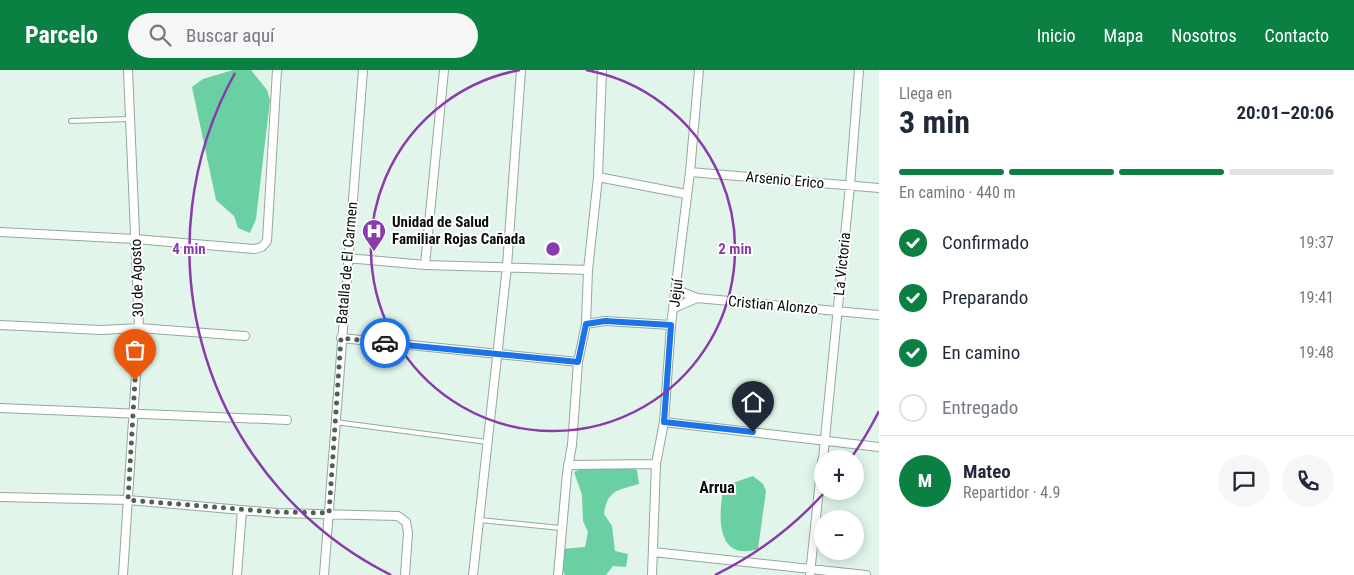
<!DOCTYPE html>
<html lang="es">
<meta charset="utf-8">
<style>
body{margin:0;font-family:"Roboto Condensed",sans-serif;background:#f6f6f7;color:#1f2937;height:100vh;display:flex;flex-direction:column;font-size:19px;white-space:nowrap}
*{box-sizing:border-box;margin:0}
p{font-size:16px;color:#747a83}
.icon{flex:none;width:28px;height:28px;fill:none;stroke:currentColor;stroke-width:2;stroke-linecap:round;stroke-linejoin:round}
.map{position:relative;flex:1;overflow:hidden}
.drawer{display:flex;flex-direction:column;background:#fff;width:475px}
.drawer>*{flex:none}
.fabs{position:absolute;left:814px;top:380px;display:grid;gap:10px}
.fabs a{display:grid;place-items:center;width:50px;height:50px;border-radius:50%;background:#fff;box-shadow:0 2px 12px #0003;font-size:25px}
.pin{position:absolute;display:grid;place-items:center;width:42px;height:42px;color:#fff;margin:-51px -21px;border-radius:50% 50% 50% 0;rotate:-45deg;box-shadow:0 0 5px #0007}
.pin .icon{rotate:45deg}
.courier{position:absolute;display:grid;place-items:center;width:50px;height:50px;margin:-25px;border:4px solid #1a73e8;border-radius:50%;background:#fff;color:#222;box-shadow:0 1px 6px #0007}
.head em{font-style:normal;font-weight:700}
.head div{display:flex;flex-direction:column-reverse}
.head{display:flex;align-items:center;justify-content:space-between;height:85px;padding:0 20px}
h1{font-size:32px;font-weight:700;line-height:38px}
.bar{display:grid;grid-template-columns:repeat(4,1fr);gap:8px 5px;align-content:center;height:60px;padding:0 20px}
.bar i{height:6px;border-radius:4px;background:#e0e1e3}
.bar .current{background:#0b8043}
.bar p{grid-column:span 4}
.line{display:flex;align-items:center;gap:12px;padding:0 20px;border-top:1px solid #e0e1e3}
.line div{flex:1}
.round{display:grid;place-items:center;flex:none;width:52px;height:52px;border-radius:26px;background:#f6f6f7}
ol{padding:0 20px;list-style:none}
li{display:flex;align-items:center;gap:15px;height:55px}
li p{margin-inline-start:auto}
li .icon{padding:5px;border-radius:50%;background:#0b8043;color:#fff;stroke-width:4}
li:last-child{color:#747a83}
li i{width:28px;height:28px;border:2px solid #e0e1e3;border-radius:50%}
header{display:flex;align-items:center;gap:30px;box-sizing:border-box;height:70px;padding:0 25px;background:#0b8043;color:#fff}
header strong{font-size:24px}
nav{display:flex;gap:28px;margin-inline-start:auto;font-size:18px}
.search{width:350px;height:45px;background:#f6f6f7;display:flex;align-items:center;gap:12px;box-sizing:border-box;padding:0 18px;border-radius:28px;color:#747a83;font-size:19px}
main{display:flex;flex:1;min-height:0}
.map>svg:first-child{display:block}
.forest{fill:#6acfa3}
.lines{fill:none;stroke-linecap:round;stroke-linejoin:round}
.service-casing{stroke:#95a79e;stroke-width:6}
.minor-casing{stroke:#95a79e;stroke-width:10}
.service{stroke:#fff;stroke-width:4}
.minor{stroke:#fff;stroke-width:8}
.done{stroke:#535e58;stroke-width:5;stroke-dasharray:0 9}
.route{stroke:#1a73e8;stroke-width:6}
.ring{fill:none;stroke:#893bac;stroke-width:2.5}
.labels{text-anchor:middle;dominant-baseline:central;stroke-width:4;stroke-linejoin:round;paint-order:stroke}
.street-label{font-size:15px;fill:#070d0a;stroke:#fff}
.poi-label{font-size:15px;font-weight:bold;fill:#070d0a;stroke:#fff;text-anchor:start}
.neighbourhood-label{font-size:16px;font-weight:bold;fill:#070d0a;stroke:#fff}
.centre{fill:#893bac;stroke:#fff;stroke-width:2.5}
.ring-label{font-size:15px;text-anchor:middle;font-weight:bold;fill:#893bac;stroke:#fff;stroke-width:4;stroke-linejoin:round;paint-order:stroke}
</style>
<header>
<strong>Parcelo</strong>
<div class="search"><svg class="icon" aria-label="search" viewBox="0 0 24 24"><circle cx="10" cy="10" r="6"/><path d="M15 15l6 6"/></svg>Buscar aquí</div>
<nav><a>Inicio</a><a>Mapa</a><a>Nosotros</a><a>Contacto</a></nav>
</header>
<main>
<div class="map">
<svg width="879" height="505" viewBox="0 0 879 505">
<rect width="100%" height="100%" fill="#e1f5ea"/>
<!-- forest -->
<path class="forest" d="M233,0H251L267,20L270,30L256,149L250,163L238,158L234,146L216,130L192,17L203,9Z
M624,395L637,400L639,414C618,420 607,420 604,444L612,456L615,481L628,484L626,497L613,496L606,505H565L558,491L562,479L585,477L588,462L583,451L582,425L574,402L585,397Z
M753,406L763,414L766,421L758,479C715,492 718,444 724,416Z"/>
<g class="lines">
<!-- service casing -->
<g class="service-casing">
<path id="service" d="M71,51L129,49
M335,352L487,372
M479,450L561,458"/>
</g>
<!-- minor casing -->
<g class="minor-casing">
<path id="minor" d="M690,102L879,118
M598,107L686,124
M0,162L135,169L254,179L262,177L267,171L277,0
M347,188L425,195L588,200
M425,195L444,0
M677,220L697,228L879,245
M674,238L697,228
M586,254L605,251L671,255
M0,255L101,260L139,258L245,266
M341,268L578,292L586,254L588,200L598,107L602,0
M0,338L287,350
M664,352L879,377
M823,389L850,115L859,0
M568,395L656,394
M0,427L128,430L277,443L398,446L406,452L408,463L405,505
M653,482L866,505
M810,504L822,391
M123,505L139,258L128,0
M237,505L242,440
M324,505L363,0
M473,505L507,196L521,0
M558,505L567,403L572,375L578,292
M652,505L656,394L664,352L671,255L690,102L699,0"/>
</g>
<!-- service -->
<use href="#service" class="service"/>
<!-- minor -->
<use href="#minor" class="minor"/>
</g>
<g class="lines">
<!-- done -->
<path class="done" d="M135,310L128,430L276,442L329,443L341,268L385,273"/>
<!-- route -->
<path class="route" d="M385,273L578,292L586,254L605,251L671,255L664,352L753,362"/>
</g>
<!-- distance rings -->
<g class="ring">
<path d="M586 0A182 182 0 1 1 520 0"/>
<path d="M879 341A364 364 0 0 1 851 388M824 423A364 364 0 0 1 715 505M391 505A364 364 0 0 1 235 3"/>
</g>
<!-- icons -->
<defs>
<g id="hospital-pin" transform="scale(1.25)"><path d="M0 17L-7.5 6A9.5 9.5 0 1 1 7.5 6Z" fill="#893bac" stroke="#fff"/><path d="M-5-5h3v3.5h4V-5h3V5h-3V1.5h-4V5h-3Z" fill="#fff"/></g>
</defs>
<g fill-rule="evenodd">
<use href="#hospital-pin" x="374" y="161"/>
</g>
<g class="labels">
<!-- street labels -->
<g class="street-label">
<text transform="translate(785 110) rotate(5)">Arsenio Erico</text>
<text transform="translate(347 193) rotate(-85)">Batalla de El Carmen</text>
<text transform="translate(842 194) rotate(-84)">La Victoria</text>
<text transform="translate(137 208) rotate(-92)">30 de Agosto</text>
<text transform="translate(676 223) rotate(-83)">Jejuí</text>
<text transform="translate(773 235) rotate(5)">Cristian Alonzo</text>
</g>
<!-- poi labels -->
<g class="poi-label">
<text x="392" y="152">Unidad de Salud<tspan x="392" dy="17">Familiar Rojas Cañada</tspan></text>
</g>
<!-- neighbourhood labels -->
<g class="neighbourhood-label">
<text x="717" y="417">Arrua</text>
</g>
</g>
<circle cx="553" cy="179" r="8" class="centre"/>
<g class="ring-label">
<text x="735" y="184">2 min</text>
<text x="189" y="184">4 min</text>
</g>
</svg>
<div class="fabs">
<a>+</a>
<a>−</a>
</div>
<div class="pin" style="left:135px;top:310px;background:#ea580c"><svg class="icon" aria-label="bag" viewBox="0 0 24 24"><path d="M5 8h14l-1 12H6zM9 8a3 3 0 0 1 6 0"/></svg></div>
<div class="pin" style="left:753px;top:362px;background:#1f2937"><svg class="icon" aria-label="home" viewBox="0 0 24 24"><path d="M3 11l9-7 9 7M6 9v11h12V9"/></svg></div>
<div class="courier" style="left:385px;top:273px"><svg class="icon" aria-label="car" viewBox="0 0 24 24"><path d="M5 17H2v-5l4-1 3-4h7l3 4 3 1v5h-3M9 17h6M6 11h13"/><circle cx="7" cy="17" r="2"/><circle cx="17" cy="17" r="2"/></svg></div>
</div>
<section class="drawer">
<div class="head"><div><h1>3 min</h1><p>Llega en</p></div><em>20:01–20:06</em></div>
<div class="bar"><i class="current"></i><i class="current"></i><i class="current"></i><i></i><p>En camino · 440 m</p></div>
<ol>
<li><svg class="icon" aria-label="check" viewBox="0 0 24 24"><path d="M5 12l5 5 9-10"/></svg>Confirmado<p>19:37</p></li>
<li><svg class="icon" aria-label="check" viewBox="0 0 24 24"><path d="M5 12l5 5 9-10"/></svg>Preparando<p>19:41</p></li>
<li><svg class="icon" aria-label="check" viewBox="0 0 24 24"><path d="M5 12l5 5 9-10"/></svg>En camino<p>19:48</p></li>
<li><i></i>Entregado</li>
</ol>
<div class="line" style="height:90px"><b class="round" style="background:#0b8043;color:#fff">M</b><div><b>Mateo</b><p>Repartidor · 4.9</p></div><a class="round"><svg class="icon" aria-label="chat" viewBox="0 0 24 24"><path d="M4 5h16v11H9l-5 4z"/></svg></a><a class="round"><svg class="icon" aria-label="phone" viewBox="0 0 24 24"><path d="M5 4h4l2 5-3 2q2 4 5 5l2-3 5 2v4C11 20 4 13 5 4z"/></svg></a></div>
</section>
</main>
